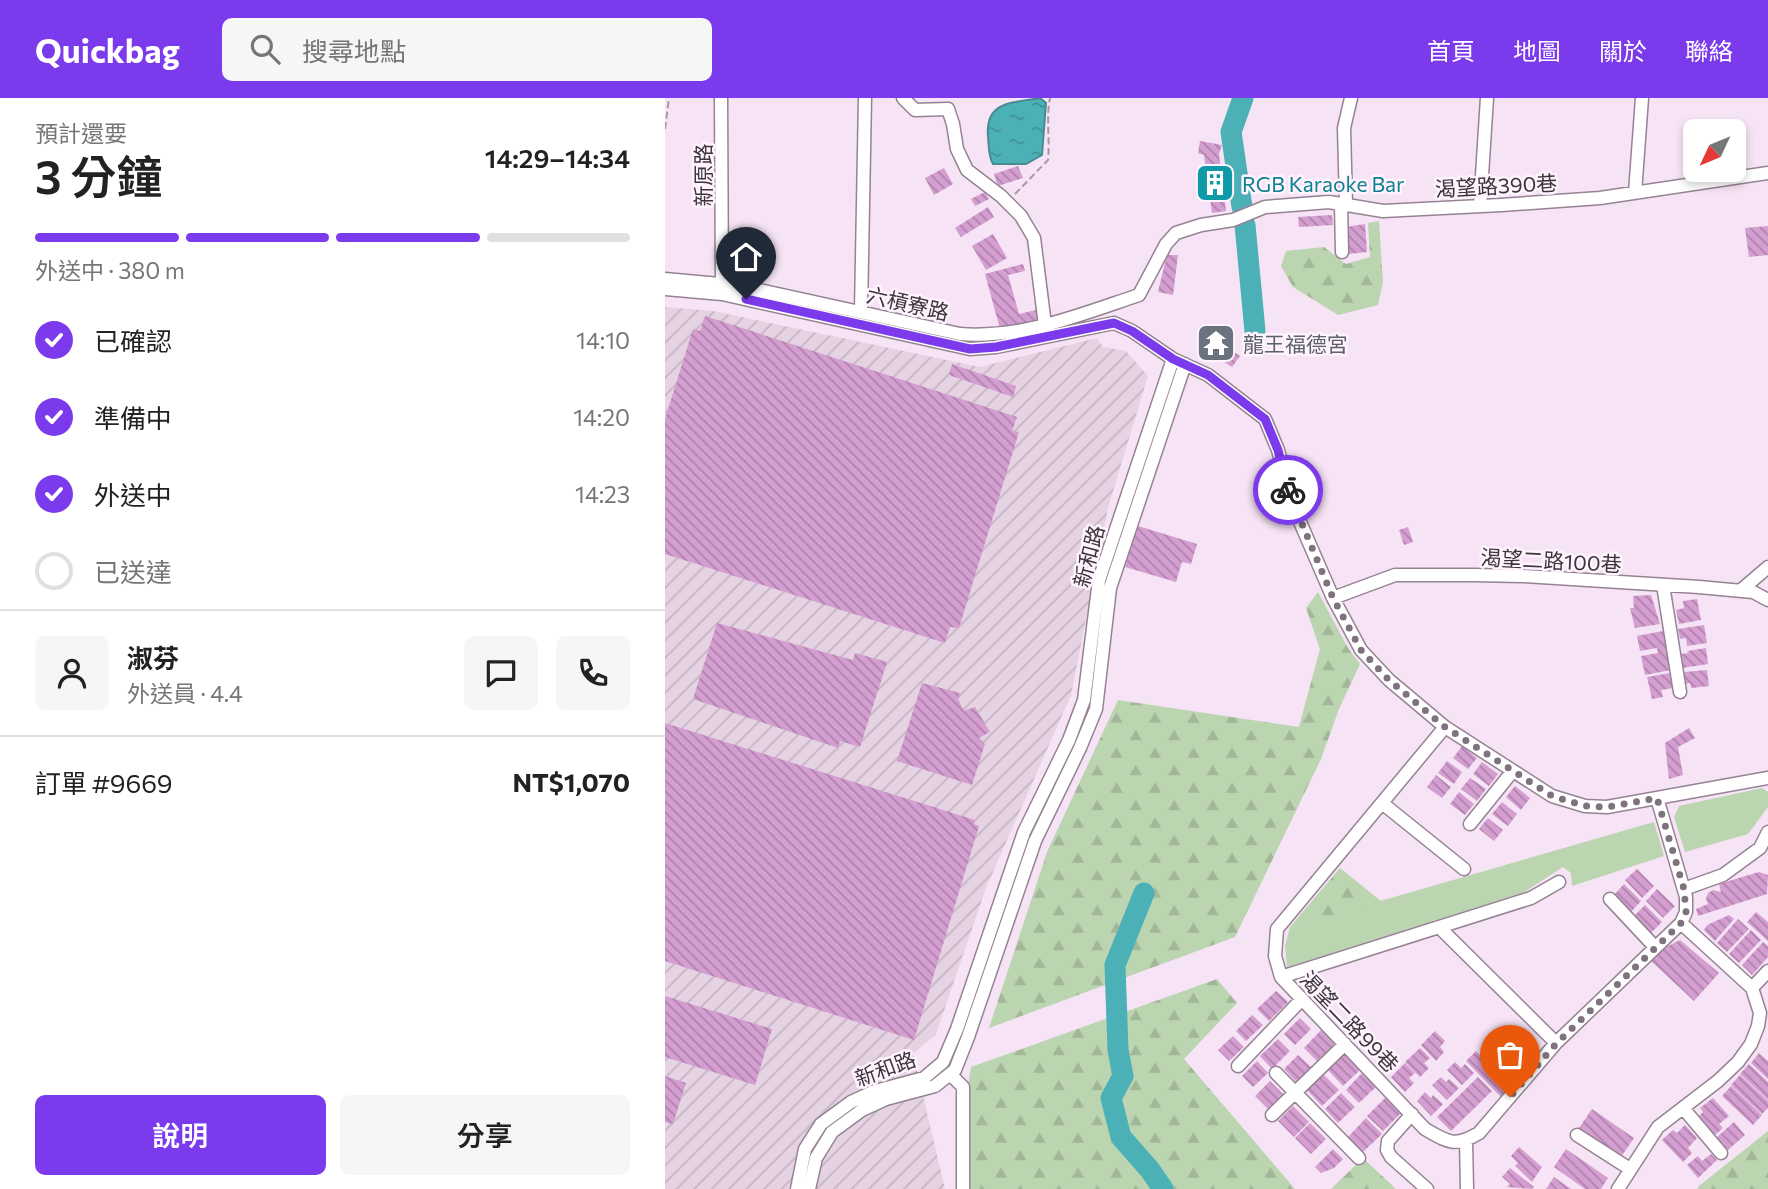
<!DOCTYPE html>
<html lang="zh-TW">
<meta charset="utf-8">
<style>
body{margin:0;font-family:Commissioner,"Noto Sans TC",sans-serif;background:#f6f6f6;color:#222;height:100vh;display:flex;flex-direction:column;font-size:26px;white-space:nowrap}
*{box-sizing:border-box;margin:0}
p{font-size:23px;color:#767676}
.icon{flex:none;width:38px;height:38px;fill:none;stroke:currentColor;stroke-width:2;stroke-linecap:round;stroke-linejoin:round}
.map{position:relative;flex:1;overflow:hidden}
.details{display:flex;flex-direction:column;background:#fff;width:665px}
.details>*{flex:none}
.needle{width:46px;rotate:226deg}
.fabs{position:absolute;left:1018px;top:21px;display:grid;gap:14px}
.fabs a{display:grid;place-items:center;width:63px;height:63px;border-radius:10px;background:#fff;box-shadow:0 4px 10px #0003;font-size:35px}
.pin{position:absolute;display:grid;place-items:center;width:60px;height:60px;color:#fff;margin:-72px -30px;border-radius:50% 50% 50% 0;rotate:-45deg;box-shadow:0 0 7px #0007}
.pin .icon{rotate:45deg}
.courier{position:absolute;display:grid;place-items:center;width:70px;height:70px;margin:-35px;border:5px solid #7c3aed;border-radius:50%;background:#fff;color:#222;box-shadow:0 2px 9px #0007}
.overview em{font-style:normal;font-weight:600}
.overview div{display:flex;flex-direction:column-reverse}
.overview{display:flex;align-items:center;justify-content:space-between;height:119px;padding:0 35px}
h1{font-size:46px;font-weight:600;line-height:52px}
.bar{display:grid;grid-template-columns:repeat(4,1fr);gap:10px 7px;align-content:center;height:84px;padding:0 35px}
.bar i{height:9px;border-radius:5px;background:#e0e0e0}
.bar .selected{background:#7c3aed}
.bar p{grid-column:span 4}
.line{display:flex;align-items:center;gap:18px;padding:0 35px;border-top:2px solid #e0e0e0}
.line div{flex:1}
.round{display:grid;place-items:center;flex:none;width:74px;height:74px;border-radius:10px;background:#f6f6f6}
ol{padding:0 35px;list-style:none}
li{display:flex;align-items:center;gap:21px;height:77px}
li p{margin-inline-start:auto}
li .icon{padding:7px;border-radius:50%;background:#7c3aed;color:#fff;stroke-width:4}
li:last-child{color:#767676}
li i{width:38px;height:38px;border:4px solid #e0e0e0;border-radius:50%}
.action{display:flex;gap:14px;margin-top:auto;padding:14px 35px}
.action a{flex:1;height:80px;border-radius:10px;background:#7c3aed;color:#fff;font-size:28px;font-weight:600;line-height:80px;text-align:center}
.action a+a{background:#f6f6f6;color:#222}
header{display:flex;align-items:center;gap:42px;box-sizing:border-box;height:98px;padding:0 35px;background:#7c3aed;color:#fff}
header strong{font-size:33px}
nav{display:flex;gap:38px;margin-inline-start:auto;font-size:24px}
.search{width:490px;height:63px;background:#f6f6f6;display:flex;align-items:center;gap:18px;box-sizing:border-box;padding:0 24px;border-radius:10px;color:#767676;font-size:26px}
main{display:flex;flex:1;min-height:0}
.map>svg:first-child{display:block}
.industrial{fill:url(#industrial-furrows)}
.grass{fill:#bad5b0}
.forest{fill:url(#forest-firs)}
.water{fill:url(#water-ripples);stroke:#478c91;stroke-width:2}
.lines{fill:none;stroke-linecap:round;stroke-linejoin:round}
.river{stroke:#4cb1b6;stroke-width:21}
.building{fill:url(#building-back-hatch)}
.minor-casing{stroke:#958393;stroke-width:15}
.path{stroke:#a799a6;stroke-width:2;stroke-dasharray:7 3.5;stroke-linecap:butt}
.minor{stroke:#fff;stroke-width:12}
.done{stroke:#7d727d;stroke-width:7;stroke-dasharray:0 12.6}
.route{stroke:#7c3aed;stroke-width:9}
.labels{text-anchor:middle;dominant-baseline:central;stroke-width:5;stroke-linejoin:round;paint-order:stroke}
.street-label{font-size:21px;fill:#3c353c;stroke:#fff3fe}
.culture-label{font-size:21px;fill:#0d838f;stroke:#fff3fe;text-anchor:start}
.worship-label{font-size:21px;fill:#5b616d;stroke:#fff3fe;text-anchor:start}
</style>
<header>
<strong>Quickbag</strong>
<div class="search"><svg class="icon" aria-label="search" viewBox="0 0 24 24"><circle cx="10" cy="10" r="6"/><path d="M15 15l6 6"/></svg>搜尋地點</div>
<nav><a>首頁</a><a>地圖</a><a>關於</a><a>聯絡</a></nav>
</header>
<main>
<section class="details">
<div class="overview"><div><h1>3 分鐘</h1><p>預計還要</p></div><em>14:29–14:34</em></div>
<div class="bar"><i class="selected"></i><i class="selected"></i><i class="selected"></i><i></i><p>外送中 · 380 m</p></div>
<ol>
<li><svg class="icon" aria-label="check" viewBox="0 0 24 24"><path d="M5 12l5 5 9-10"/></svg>已確認<p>14:10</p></li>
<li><svg class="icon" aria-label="check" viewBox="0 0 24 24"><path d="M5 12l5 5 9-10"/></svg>準備中<p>14:20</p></li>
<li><svg class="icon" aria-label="check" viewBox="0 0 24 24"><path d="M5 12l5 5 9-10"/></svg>外送中<p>14:23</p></li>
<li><i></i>已送達</li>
</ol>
<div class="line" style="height:126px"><a class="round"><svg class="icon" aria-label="person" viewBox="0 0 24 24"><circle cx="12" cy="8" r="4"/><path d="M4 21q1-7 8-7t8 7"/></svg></a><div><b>淑芬</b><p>外送員 · 4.4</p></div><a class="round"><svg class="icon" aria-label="chat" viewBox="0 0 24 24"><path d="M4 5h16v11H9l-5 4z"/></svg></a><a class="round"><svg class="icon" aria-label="phone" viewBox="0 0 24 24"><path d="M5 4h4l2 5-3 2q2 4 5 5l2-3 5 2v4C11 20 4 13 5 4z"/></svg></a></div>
<div class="line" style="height:91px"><div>訂單 #9669</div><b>NT$1,070</b></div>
<div class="action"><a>說明</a><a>分享</a></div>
</section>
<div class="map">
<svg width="1103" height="1091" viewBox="0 0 1103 1091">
<defs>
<pattern id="industrial-furrows" width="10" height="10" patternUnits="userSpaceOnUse" patternTransform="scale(1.75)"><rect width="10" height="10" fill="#e5d2e3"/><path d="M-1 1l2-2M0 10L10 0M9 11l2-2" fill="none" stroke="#c5b5c4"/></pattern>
<pattern id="forest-firs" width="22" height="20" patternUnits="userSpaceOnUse" patternTransform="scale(1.75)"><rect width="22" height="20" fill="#bad5b0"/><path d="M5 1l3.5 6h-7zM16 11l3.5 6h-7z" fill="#a1b798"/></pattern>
<pattern id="water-ripples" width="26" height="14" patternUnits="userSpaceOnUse" patternTransform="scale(1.75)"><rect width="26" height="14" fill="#4cb1b6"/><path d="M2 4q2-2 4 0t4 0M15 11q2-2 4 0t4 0" fill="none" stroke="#409195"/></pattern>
<pattern id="building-back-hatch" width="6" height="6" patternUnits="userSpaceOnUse" patternTransform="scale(1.75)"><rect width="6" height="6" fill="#d59ed1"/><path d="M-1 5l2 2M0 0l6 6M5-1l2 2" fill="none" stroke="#ae82ab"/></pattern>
</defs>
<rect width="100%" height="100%" fill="#f6e3f5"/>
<!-- industrial -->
<path class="industrial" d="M0,209L48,213L315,269L432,240L438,249L461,253L483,278L443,410L406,597L321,790L271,936L248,956L280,1091H0Z"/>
<!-- grass -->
<path class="grass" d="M1097,690L1103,694V709L1083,736L1020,754L1009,719L1014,708Z
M989,724L999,758L907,788L906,775L898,769L858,795L622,869L620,848L625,829Z"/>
<!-- forest -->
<path class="forest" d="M714,123L718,184L713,207L673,217L628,189L616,168L621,153L659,149L681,166L705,159L703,125Z
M653,494L683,550L695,566L674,611L656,661L570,839L324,930L382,754L453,602L634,629L655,551L641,510Z
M675,770L717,804L625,829Z
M552,881L572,905L519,961L630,1091H303L301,1000L306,969Z
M1103,1033V1091H1032L1034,1088Z
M698,1060L731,1091H666Z"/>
<!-- water -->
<path class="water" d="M375,0L381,5L377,57L361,66H328C323,58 324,47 323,38C320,2 349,5 375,0Z"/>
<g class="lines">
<!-- river -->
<path class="river" d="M577,109L566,34L578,0
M580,127L590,233
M479,795L450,867L453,952L458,978L446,1000L456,1039L485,1072L498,1091"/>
</g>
<!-- building -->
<path class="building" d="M535,43L557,47L554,56L561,113L547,115L539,57L533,55Z
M353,68L358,80L333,88L329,76Z
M279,70L288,86L269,97L260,80Z
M320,94L324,101L310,108L306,101Z
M323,109L329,119L296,139L290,130Z
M667,117L668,127L634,129L633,119Z
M700,126L702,154L684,156L681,129Z
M1103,128V157L1084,159L1080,130Z
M328,136L342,160L321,172L307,148Z
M77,140H103L102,179H76Z
M502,157H513L508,197L493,194Z
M358,166L360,173L343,177L354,216L371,212L373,221L335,231L320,176Z
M40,218L352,319L347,333L354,334L294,530L285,529L280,545L0,456V321L28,231L35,233Z
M559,227L570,233L560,248L575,258L567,269L538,250L544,239L549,242Z
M287,266L351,288L348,299L284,277Z
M473,428L532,446L526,466L517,464L511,484L460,469Z
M743,429L748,444L739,447L734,432Z
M986,497L995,526L970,530L965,510H969L968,498Z
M1032,501L1036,522L1014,526L1011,512L1019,510L1018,503Z
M52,525L188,562L190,555L222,564L195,649L175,643L173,650L28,601Z
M1039,527L1042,545L1022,548L1021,540L1015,541L1013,531Z
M998,533L1006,572L980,577L976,558L993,555L992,550L975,553L972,538Z
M1041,550L1043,566L1017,570L1015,556L1024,555L1022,553Z
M1042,572L1044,588L1026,590L1025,585L1021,586L1019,574Z
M1005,575L1008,590L996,592L998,599L987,601L982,579Z
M257,585L295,595L293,601L299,613L310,609L325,634L314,640L320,646L307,687L232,663Z
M0,625L310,722L309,726L314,728L249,942L0,863Z
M1024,630L1030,640L1013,649L1018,677L1004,681L1000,645Z
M797,648L812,660L803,671L788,660Z
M782,663L797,674L789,686L773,675Z
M817,664L833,676L824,688L808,676Z
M771,677L786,689L777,700L762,689Z
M805,680L821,691L812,703L796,691Z
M850,688L865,700L856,712L841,699Z
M794,694L809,706L800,717L785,706Z
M837,704L852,716L843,728L827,716Z
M823,720L838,732L829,743L814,731Z
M972,771L989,788L977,800L960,782Z
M1094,774L1103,777L1102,796L1033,818L1031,811L1043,806L1041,801L1043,795L1048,792L1056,794L1054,786Z
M959,786L976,803L965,815L948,798Z
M992,791L1010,808L998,820L981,803Z
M980,807L997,824L985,836L968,819Z
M1091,814L1103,824V843L1082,824Z
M1064,817L1069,821L1050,843L1039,832L1042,827Z
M1073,821L1084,831L1062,854L1052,845Z
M1086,832L1096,842L1074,865L1064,856Z
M1015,842L1054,875L1029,903L986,863L1001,849Z
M1098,844L1103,848V859L1087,877L1077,867Z
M611,893L623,904L604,923L592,911Z
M0,898L107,931L90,987L0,959Z
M587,917L598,927L581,943L571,933Z
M635,920L646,931L630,947L619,936Z
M656,932L670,946L652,963L639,950Z
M770,933L780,943L775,949L779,954L771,963L756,947Z
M568,938L579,949L564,963L553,952Z
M830,939L859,968L848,979L819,949Z
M613,941L625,953L607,971L595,958Z
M755,950L765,960L759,965L764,970L755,979L740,964Z
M811,953L846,989L836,999L801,963Z
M678,955L695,972L678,988L662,971Z
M1094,955L1103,963V981L1086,965Z
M633,957L647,970L632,985L619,971Z
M592,963L603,975L588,989L577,978Z
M790,964L796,970L800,966L809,975L797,987L782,972Z
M740,965L750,975L744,980L749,985L740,994L726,979Z
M1084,966L1103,984V1002L1075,976Z
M657,975L674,992L657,1008L641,991Z
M697,975L711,989L694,1005L681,992Z
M1075,977L1103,1003V1010L1097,1016L1066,987Z
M0,978L21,985L8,1026L0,1024Z
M776,979L781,984L784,981L794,990L782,1002L767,987Z
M813,979L827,993L786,1033L772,1019Z
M605,983L621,999L606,1014L590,998Z
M1066,988L1097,1017L1088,1027L1057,998Z
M760,994L766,1000L768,997L778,1006L766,1018L752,1003Z
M676,995L690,1009L673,1025L660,1011Z
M721,999L736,1015L718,1033L702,1018Z
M1048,1000L1064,1018L1054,1026L1058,1030L1049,1038L1033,1019L1038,1014L1035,1010Z
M628,1008L644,1024L629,1039L613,1023Z
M927,1011L969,1040L956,1059L914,1030Z
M701,1020L717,1036L698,1054L683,1039Z
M1069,1024L1080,1037L1063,1052L1052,1039Z
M645,1025L661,1041L646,1056L630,1040Z
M1020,1027L1032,1040L1023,1050L1027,1055L1018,1064L997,1042L1008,1032L1012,1035Z
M854,1049L877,1069L867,1084L850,1068L853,1065L846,1058Z
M668,1051L678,1061L669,1070L656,1075L650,1069Z
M901,1051L943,1080L936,1091H920L889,1069Z
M1046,1056L1052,1062L1033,1080L1022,1067L1033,1058L1037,1063Z
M845,1070L869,1089L867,1091L842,1089L845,1086L837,1079Z
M889,1079L906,1091H881Z"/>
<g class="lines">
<!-- minor casing -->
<g class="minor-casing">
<path id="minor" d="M56,0L57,192
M238,0L250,12L283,11L288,26L292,51L302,72L336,98L356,118L369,140L380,227
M970,95L977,0
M676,106L677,154
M681,106L679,30L686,0
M815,108L822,0
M0,181L76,188L295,236C357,241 417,216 474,197L501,146L511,135L536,127L568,122L600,109L664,104L718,113L836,107L935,100L1103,75
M0,191L57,196L305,251L331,249L449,225L467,233L508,261L543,277L600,321L613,352L629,410L668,500L696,552L724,582L780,629L887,698L920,708L942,709L1103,680
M196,213L200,0
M998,487L1015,594
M1075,493L1103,469
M668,500L730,477H809L858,478L1034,489L1088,494L1103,502
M780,629L612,831L610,858L616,879L760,1031C783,1044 789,1050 814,1035L891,945L1016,825L1021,814V799L992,700
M717,705L799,771
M805,726L847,674
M1019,791L1058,777L1095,750L1103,734
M945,801L989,848
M774,829L891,945
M616,879L866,800L894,784
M1087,890L1103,873
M573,968L637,901
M611,975L694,1060
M285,976L298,989V1091
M1018,1010L1056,1055
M747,1016L723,1043L722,1052L726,1059L762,1091
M607,1017L680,946
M912,1037L965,1071
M801,1043L802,1091
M132,1091L140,1051L156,1026L186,1004L210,993L259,980L278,964L292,931L359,734L404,642L419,602L434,482L508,261
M144,1091L151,1060L167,1034L197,1012L221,1001L270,988L290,972L303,939L370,743L415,650L431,611L445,490L520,266
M953,1091L993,1029L1053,983L1073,964L1086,946L1093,928L1095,915L1087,890L1016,825"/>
</g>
<!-- path -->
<path class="path" d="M0,31L4,0
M350,96L383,62C385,41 381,20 385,0"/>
<!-- minor -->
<use href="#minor" class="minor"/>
</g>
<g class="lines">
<!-- done -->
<path class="done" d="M623,392L668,500L696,552L724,582L780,629L887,698L920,708L942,709L992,700L1019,791L1021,814L1016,825L891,946L845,999"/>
<!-- route -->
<path class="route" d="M81,201L305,251L331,249L449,225L467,233L508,261L543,277L600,321L613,352L623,392"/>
</g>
<!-- icons -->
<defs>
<g id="building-square" transform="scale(2.0125)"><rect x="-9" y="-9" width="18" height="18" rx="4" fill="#0f9aa8" stroke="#fff3fe"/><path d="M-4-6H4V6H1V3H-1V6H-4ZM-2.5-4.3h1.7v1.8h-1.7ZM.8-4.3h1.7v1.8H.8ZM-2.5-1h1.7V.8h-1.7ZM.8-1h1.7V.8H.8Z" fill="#fff"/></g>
<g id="temple-square" transform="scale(2.0125)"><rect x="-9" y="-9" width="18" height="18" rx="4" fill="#6b7280" stroke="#fff3fe"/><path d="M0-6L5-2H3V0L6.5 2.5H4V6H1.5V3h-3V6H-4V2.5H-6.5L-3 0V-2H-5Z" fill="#fff"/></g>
</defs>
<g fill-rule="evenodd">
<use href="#building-square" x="550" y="85"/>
<use href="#temple-square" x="551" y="245"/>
</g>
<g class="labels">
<!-- street labels -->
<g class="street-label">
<text transform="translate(37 77) rotate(-90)">新原路</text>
<text transform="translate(831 87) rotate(-3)">渴望路390巷</text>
<text transform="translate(243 205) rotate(13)">六槓寮路</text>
<text transform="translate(423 458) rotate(-75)">新和路</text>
<text transform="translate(886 462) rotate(3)">渴望二路100巷</text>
<text transform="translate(685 923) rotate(46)">渴望二路99巷</text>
<text transform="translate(220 970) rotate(-20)">新和路</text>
</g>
<!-- culture labels -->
<g class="culture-label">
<text x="577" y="85">RGB Karaoke Bar</text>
</g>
<!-- worship labels -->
<g class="worship-label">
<text x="578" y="245">龍王福德宮</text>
</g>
</g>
</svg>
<div class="fabs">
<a><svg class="needle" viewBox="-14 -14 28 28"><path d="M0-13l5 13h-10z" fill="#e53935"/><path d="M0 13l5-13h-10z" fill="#767676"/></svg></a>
</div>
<div class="pin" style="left:845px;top:999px;background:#ea580c"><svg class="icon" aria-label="bag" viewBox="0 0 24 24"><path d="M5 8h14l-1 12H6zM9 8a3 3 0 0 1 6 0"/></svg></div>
<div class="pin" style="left:81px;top:201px;background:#1f2937"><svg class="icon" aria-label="home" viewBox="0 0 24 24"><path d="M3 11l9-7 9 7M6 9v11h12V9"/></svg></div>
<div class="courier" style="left:623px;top:392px"><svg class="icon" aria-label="bike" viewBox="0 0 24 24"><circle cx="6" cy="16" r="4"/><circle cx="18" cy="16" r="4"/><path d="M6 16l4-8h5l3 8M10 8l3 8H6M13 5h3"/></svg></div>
</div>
</main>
